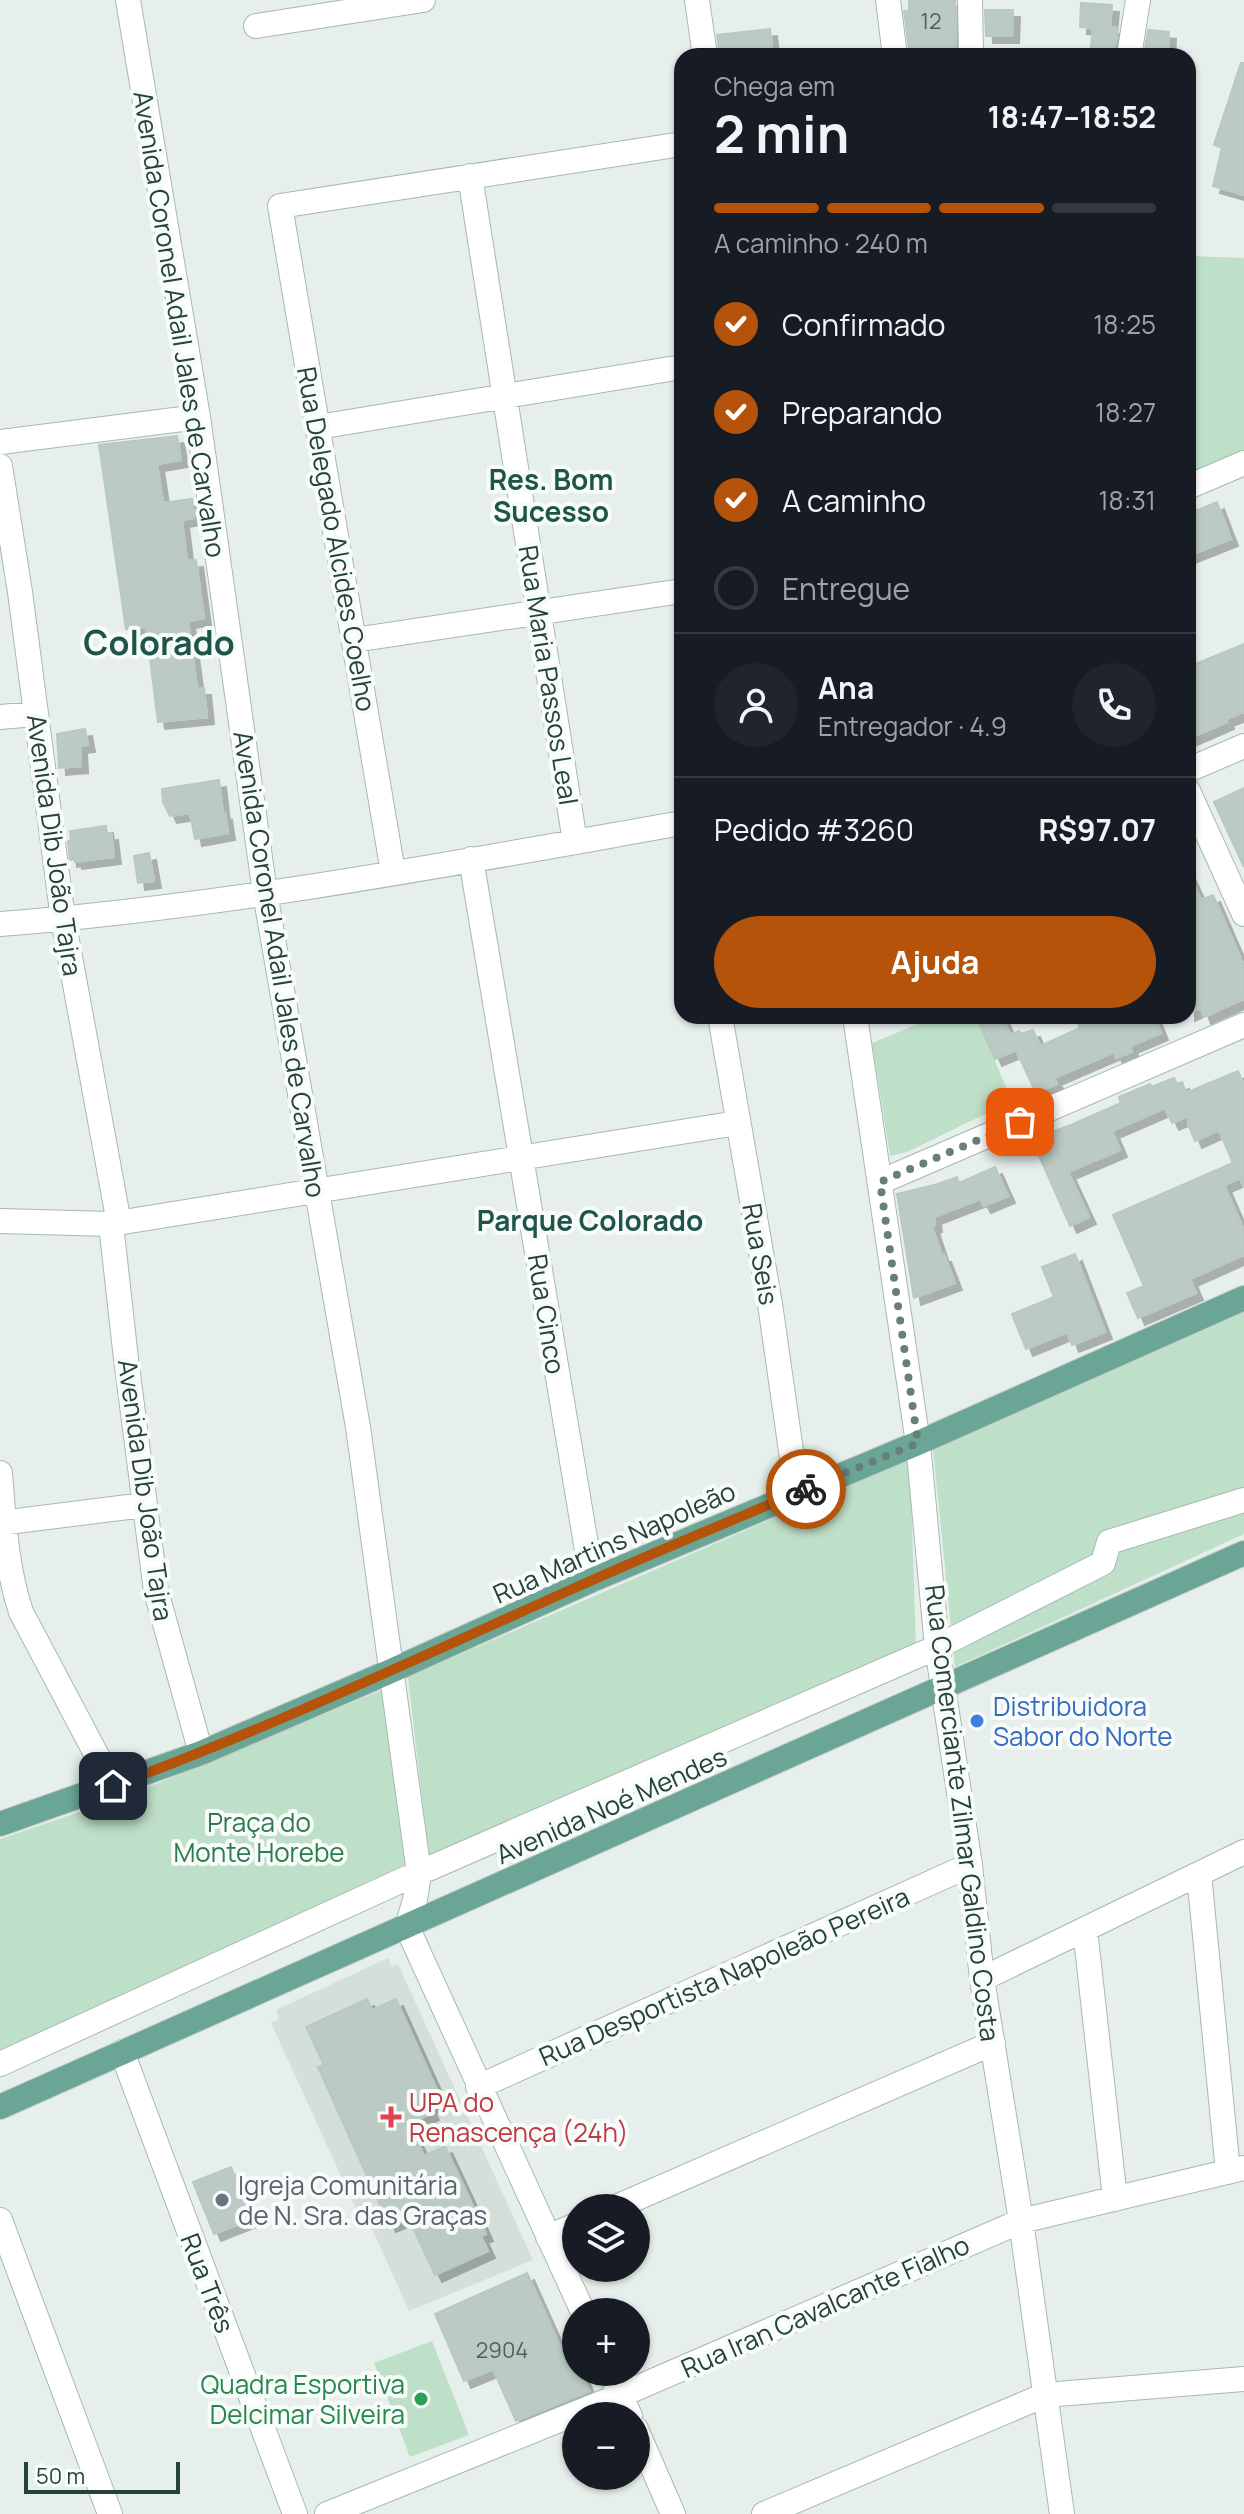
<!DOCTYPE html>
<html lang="pt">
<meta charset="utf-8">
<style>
body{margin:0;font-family:Manrope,sans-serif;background:#20242c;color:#f1f3f6;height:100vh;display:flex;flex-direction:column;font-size:30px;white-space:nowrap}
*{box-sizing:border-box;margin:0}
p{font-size:26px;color:#9ea1a6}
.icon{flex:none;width:44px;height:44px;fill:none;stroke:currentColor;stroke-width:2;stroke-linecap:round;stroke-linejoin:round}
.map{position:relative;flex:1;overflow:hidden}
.side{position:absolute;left:674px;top:48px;width:522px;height:976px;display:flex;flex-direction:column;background:#171b24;border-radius:24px;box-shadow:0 2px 6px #0004}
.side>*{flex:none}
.buttons{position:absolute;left:562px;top:2194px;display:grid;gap:16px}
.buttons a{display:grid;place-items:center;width:88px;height:88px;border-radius:50%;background:#171b24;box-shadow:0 2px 6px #0004;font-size:40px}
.scale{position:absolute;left:24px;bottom:20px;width:156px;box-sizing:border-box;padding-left:8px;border:4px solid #24423a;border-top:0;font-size:22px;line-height:28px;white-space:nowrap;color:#24423a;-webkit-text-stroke:6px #f7fbf9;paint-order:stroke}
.pin{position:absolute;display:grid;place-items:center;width:68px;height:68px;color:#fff;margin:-34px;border-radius:16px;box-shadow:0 4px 12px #0006}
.courier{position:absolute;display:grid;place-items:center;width:80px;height:80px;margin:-40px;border:6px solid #b45309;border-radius:50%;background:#fff;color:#222;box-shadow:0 2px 10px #0007}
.headline em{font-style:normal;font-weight:700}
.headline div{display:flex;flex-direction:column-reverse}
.headline{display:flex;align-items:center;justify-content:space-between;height:136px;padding:0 40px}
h1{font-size:52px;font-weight:700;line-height:60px}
.bar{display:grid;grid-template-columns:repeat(4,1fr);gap:12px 8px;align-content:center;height:96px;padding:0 40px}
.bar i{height:10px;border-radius:6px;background:#363941}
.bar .active{background:#b45309}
.bar p{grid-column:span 4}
.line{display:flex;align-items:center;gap:20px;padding:0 40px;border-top:2px solid #363941}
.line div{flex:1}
.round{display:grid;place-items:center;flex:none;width:84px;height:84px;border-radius:42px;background:#20242c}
ol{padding:0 40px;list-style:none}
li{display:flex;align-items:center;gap:24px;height:88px}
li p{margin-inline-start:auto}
li .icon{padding:8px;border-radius:50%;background:#b45309;color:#fff;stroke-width:4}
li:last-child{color:#9ea1a6}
li i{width:44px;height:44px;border:4px solid #363941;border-radius:50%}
.cta{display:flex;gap:16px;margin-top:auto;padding:16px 40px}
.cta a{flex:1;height:92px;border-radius:48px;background:#b45309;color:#fff;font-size:32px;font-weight:700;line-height:92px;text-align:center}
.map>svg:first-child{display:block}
.built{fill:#d4dfda}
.green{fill:#bfe0c8}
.building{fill:#bbcac4;stroke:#b8c9c2;stroke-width:2;filter:url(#shadow)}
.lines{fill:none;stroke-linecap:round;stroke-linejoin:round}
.minor-casing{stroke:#a8b8b2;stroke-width:26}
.major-casing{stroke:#c2cac8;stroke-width:26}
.minor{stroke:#fff;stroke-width:24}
.major{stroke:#6aa596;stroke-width:24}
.done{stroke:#687f78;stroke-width:8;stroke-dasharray:0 14.4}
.route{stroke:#b45309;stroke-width:10}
.shop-dot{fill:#3f7fe0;stroke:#f7fbf9;stroke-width:3}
.health-dot{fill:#e0444e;stroke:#f7fbf9;stroke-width:3}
.worship-dot{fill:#6b7280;stroke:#f7fbf9;stroke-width:3}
.leisure-dot{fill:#2e9e5b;stroke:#f7fbf9;stroke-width:3}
.labels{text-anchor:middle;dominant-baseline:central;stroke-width:8;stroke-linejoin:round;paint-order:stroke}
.number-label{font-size:22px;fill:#4a645c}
.street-label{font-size:26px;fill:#24423a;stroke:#f7fbf9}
.shop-label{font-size:26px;fill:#366cbe;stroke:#f7fbf9;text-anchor:start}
.park-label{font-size:26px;fill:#2d7a4b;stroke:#f7fbf9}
.health-label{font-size:26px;fill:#be3a42;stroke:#f7fbf9;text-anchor:start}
.worship-label{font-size:26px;fill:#5b616d;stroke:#f7fbf9;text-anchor:start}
.leisure-label{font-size:26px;fill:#27864d;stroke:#f7fbf9;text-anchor:end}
.neighbourhood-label{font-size:28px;font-weight:bold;fill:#1f5548;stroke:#f7fbf9}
.district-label{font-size:34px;font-weight:bold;fill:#1f5548;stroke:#f7fbf9}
</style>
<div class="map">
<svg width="1244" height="2514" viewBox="0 0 1244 2514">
<defs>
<filter id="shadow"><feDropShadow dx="7" dy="7" stdDeviation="0" flood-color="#0004"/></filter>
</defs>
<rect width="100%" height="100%" fill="#e6efeb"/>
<!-- built -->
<path class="built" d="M388,1958L392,1967L398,1964L533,2260L409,2311L364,2211L358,2213L271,2023L279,2019L276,2010Z"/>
<!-- green -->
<path class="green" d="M1188,256L1244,258V450L1188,473Z
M937,1016H976L1012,1101L907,1152L890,1156L872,1043Z
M1244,1312V1534L955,1667L933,1449Z
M910,1459L916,1646L429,1860L408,1677Z
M382,1690L408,1863L223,1950L0,2050V1839L129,1795Z
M432,2341L469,2435L410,2457L374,2363Z"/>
<!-- building -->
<path class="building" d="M909,0H955L956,56H910L904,11H909Z
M1081,3L1112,5L1110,27L1118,28L1114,52L1109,51L1108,56H1090L1093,28L1080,27Z
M985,10H1013L1012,36H986Z
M770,29L773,56H720L717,35Z
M1148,30L1169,32L1168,50L1153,49L1152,56L1144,55Z
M1241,63H1244V195L1213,186L1222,148L1214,145Z
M177,436L181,460L157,464L163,503L192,499L194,518L182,520L187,561L196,560L204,618L188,621L197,688H204L207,717L158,722L146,627L126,629L99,445Z
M1217,502L1231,539L1188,556V514Z
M1244,644V712L1226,719L1227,722L1188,739V667Z
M85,729L88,745L80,746L81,766L59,768L57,734Z
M219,780L223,814L225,813L228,833L195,839L190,813L170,816L163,802L162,789Z
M1244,788V867L1214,802Z
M106,826L107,834L111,833L114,857L75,862L74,859L70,860L68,841L71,840L70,831Z
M149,853L154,881L138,883L134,856Z
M1188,872L1201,900L1213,895L1244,966V999L1204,1017L1201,1008L1188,1014Z
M976,1016H1002L1010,1035L1019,1031L1021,1034L1033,1030L1040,1046L1080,1028L1075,1016H1154L1161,1033L1130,1046L1132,1052L1116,1058L1114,1052L1054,1078L1057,1084L1036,1093L1016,1050L995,1059Z
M1238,1071L1244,1085V1187L1240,1178L1224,1185L1244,1231V1255L1190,1279L1196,1293L1138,1318L1127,1293L1144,1286L1113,1215L1233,1163L1219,1130L1195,1141L1188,1124V1116L1172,1123L1165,1108L1112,1131L1120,1150L1068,1172L1089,1217L1070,1226L1030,1135L1047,1128L1049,1133L1071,1125L1121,1103L1119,1097L1150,1084L1151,1087L1174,1078L1177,1084L1182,1082L1188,1098V1092Z
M995,1167L1008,1196L984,1206L980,1199L934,1217L935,1225L932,1226L942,1256L944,1255L955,1283L914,1298L897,1194L938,1184L957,1177L959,1183Z
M1075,1254L1105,1332L1072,1345L1067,1332L1026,1349L1012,1314L1054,1297L1042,1267Z
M367,1999L372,2010L396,1999L442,2101L429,2107L432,2113L409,2124L424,2156L445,2146L486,2234L481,2236L488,2251L435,2275L408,2217L389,2225L318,2067L324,2065L306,2027Z
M231,2167L252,2219L214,2234L193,2182Z
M527,2273L571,2371L576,2369V2372H581L589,2391L516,2421L493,2369L464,2381L435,2314Z"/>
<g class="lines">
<!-- minor casing -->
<g class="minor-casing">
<path id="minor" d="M128,0L198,417L265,893L358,1427L419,1873L415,1900L407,1927L583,2312
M697,0L705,56
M888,0L895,56
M970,0L971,56
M256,26L423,0
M1129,56L1138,0
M470,176L575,842
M318,427L682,367
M0,442L198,417
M0,466L20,592L63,919L119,1223
M1188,487L1244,463
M354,640L682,591
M0,717L35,714
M1188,770L1244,746
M1188,791L1244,914
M471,859L592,1580
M393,872L280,206L682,144
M0,924C229,906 456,863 682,823
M720,1016L770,1304L797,1493
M855,1016L918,1443L937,1647L970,1865L982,1979L1021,2221L1062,2514
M880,1182L1244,1025
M0,1221L111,1224L737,1123
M111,1224L126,1359L156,1591L201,1753
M0,1473C4,1520 6,1567 21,1612L113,1786
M0,1523L144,1505
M949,1641L1103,1563L1109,1542L1244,1500
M428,1869L926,1652
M1199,1874L1228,2172
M1085,1929L1115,2199
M982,1979L1244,1852
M122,2052L295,2514
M0,2064L407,1878
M478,2087L970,1865
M614,2208L993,2043
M0,2220L110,2514
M548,2237L576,2225
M610,2372L630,2416
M636,2429L673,2514
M327,2514L621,2395L1021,2221L1244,2168
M764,2514L1045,2395L1244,2379"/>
</g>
<!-- major casing -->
<g class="major-casing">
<path id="major" d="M0,1824L201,1753L391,1671L592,1580L918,1443L1244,1298
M0,2107L1244,1553"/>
</g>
<!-- minor -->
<use href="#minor" class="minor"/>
<!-- major -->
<use href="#major" class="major"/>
</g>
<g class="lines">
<!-- done -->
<path class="done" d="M806,1489L918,1443L880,1182L1020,1122"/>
<!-- route -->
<path class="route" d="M113,1786C275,1726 431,1652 588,1582C660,1550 733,1520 806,1489"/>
</g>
<!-- markers -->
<circle class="shop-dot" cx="977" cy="1721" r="8"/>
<path class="health-dot" d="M387 2105h8v8h8v8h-8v8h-8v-8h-8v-8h8z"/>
<circle class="worship-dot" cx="222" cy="2200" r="8"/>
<circle class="leisure-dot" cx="421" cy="2399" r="8"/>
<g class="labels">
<!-- number labels -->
<g class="number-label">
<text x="931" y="21">12</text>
<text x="502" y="2350">2904</text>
</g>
<!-- street labels -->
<g class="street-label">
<text transform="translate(180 324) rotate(81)">Avenida Coronel Adail Jales de Carvalho</text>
<text transform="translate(337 539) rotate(80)">Rua Delegado Alcides Coelho</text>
<text transform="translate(549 675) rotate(81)">Rua Maria Passos Leal</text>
<text transform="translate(55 845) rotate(82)">Avenida Dib João Tajra</text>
<text transform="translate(280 964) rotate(81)">Avenida Coronel Adail Jales de Carvalho</text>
<text transform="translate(761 1254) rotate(80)">Rua Seis</text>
<text transform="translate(547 1314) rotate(81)">Rua Cinco</text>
<text transform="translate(146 1490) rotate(82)">Avenida Dib João Tajra</text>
<text transform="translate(614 1542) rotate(-24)">Rua Martins Napoleão</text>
<text transform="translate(611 1805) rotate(-24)">Avenida Noé Mendes</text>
<text transform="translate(963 1813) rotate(83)">Rua Comerciante Zilmar Galdino Costa</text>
<text transform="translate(724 1976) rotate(-24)">Rua Desportista Napoleão Pereira</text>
<text transform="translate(208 2283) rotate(69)">Rua Três</text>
<text transform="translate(825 2306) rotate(-24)">Rua Iran Cavalcante Fialho</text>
</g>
<!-- shop labels -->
<g class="shop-label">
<text x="993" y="1706">Distribuidora<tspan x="993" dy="30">Sabor do Norte</tspan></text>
</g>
<!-- park labels -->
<g class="park-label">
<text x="259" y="1822">Praça do<tspan x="259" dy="30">Monte Horebe</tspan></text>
</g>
<!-- health labels -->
<g class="health-label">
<text x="409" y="2102">UPA do<tspan x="409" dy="30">Renascença (24h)</tspan></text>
</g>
<!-- worship labels -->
<g class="worship-label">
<text x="238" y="2185">Igreja Comunitária<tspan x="238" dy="30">de N. Sra. das Graças</tspan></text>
</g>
<!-- leisure labels -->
<g class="leisure-label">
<text x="405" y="2384">Quadra Esportiva<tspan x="405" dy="30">Delcimar Silveira</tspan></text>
</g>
<!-- neighbourhood labels -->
<g class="neighbourhood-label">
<text x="551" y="479">Res. Bom<tspan x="551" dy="32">Sucesso</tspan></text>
<text x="590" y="1220">Parque Colorado</text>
</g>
<!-- district labels -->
<g class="district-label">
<text x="159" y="642">Colorado</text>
</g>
</g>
</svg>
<div class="buttons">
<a><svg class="icon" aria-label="layers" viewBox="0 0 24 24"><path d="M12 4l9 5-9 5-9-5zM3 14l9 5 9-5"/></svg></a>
<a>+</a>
<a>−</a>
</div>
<div class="scale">50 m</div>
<div class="pin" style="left:1020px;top:1122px;background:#ea580c"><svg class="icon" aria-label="bag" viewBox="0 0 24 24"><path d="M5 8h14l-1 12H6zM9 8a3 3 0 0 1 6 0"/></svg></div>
<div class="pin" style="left:113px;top:1786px;background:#1f2937"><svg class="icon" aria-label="home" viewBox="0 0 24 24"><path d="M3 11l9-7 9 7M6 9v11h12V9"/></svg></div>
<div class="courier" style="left:806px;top:1489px"><svg class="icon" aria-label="bike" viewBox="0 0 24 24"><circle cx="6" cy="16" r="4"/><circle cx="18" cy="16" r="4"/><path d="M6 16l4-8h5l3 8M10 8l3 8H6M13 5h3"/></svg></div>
<section class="side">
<div class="headline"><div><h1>2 min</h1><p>Chega em</p></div><em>18:47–18:52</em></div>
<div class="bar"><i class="active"></i><i class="active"></i><i class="active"></i><i></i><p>A caminho · 240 m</p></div>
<ol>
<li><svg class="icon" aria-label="check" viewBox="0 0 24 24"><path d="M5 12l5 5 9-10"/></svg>Confirmado<p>18:25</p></li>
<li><svg class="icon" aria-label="check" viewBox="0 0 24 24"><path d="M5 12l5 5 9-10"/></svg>Preparando<p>18:27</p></li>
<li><svg class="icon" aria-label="check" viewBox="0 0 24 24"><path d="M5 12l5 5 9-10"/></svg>A caminho<p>18:31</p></li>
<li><i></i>Entregue</li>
</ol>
<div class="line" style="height:144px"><a class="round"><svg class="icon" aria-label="person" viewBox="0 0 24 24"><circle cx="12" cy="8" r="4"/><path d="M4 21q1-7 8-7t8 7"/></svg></a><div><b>Ana</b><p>Entregador · 4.9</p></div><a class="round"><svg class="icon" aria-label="phone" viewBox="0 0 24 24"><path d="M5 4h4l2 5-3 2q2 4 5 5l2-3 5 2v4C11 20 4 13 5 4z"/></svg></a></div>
<div class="line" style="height:104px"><div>Pedido #3260</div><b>R$97.07</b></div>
<div class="cta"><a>Ajuda</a></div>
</section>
</div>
